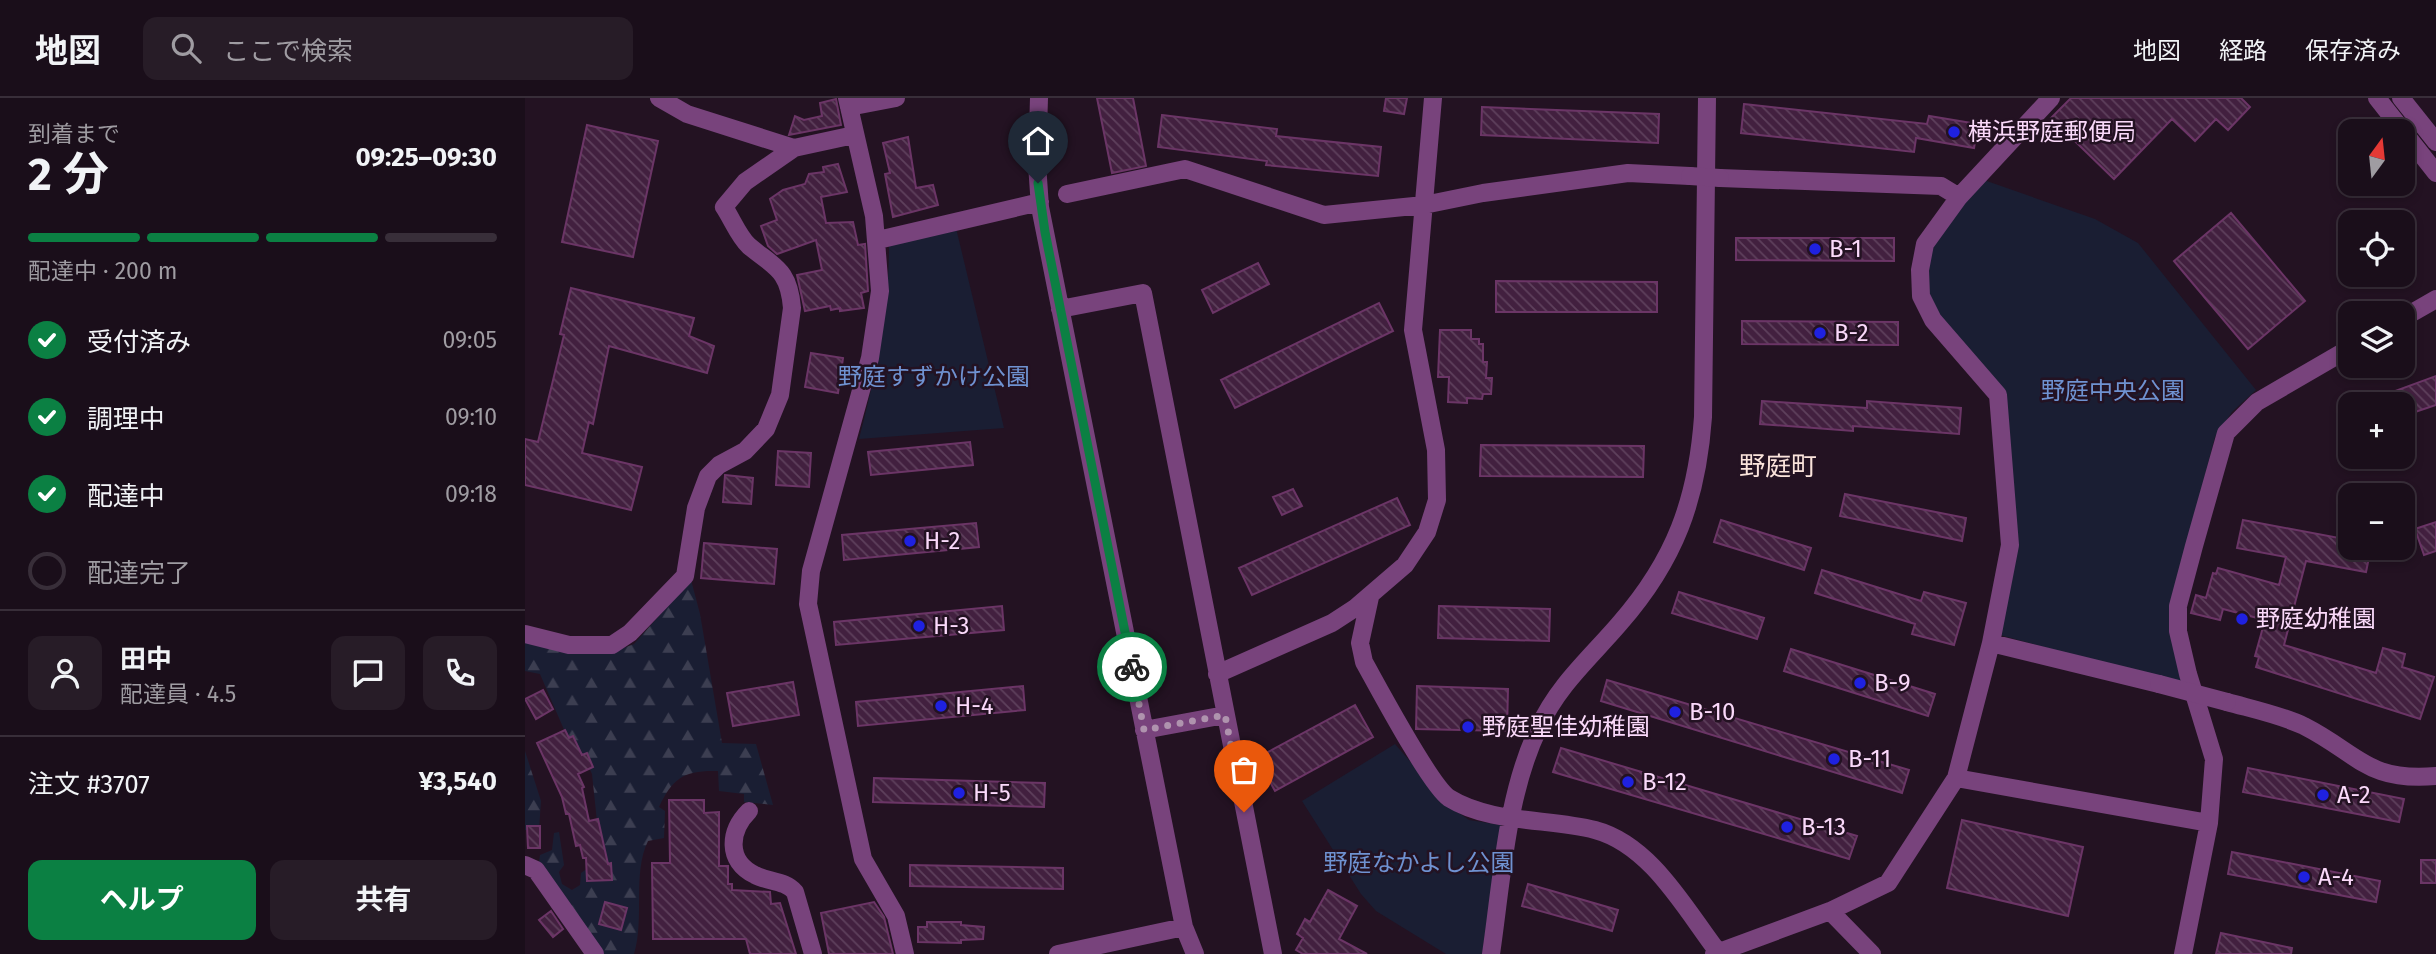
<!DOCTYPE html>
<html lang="ja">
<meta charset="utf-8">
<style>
body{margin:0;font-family:"Fira Sans","Noto Sans JP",sans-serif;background:#271c27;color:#f1f3f6;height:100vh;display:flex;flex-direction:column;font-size:26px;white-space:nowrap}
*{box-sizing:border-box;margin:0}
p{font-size:23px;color:#9f9ca2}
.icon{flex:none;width:38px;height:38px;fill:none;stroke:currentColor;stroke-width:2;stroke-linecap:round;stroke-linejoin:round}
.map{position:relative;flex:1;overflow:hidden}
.sheet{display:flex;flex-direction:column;background:#1a0e1a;width:525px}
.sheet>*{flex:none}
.needle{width:46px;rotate:15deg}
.controls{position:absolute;left:1813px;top:21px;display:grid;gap:14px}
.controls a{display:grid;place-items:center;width:77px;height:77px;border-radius:14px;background:#1a0e1a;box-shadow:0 4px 10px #0003,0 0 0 2px #382e39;font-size:35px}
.pin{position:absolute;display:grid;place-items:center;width:60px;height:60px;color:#fff;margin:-72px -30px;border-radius:50% 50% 50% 0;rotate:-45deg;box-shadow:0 0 7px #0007}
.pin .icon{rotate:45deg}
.courier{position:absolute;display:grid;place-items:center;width:70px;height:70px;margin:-35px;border:5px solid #0b8043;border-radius:50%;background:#fff;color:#222;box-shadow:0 2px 9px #0007}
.headline em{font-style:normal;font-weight:700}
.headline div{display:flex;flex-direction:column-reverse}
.headline{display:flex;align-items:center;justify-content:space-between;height:119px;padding:0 28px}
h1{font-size:46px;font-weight:700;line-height:52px}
.bar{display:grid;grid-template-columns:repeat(4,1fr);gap:10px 7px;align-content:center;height:84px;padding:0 28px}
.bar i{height:9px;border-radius:5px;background:#382e39}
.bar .current{background:#0b8043}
.bar p{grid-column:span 4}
.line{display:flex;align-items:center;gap:18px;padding:0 28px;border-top:2px solid #382e39}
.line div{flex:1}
.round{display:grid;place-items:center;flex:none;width:74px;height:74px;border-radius:14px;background:#271c27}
ol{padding:0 28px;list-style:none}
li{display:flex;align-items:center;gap:21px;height:77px}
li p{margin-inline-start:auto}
li .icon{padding:7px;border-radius:50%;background:#0b8043;color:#fff;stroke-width:4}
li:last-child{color:#9f9ca2}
li i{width:38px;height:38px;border:4px solid #382e39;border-radius:50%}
.button{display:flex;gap:14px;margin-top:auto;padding:14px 28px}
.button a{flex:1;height:80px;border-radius:14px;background:#0b8043;color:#fff;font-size:28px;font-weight:700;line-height:80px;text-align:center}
.button a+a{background:#271c27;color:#f1f3f6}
header{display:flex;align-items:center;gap:42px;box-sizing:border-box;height:98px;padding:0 35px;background:#1a0e1a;border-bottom:2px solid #382e39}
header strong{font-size:33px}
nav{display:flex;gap:38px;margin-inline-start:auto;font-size:24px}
.search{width:490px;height:63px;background:#271c27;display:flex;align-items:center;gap:18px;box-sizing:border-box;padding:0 24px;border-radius:14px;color:#9f9ca2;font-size:26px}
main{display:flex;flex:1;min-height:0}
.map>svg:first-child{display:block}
.forest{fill:url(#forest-firs)}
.park{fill:#1a1e33}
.building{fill:url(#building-back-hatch);stroke:#6b3566;stroke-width:2}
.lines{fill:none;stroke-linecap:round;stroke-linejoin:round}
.minor{stroke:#78437c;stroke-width:18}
.minor-bridge{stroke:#78437c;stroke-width:18}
.done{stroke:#af93ae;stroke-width:7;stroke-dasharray:0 12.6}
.route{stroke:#0b8043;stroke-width:9}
.poi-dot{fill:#1f21e0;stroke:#231222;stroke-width:2.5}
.labels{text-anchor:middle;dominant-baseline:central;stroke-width:5;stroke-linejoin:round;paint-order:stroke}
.poi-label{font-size:24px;fill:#fad9fa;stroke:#231222;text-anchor:start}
.park-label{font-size:24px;fill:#6f92d1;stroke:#231222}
.neighbourhood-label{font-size:26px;fill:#fae3db;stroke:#231222}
</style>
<header>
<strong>地図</strong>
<div class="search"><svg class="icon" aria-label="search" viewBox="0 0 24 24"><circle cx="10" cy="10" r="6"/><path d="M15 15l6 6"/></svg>ここで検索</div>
<nav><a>地図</a><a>経路</a><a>保存済み</a></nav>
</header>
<main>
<section class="sheet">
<div class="headline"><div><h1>2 分</h1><p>到着まで</p></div><em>09:25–09:30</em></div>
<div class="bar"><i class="current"></i><i class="current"></i><i class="current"></i><i></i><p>配達中 · 200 m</p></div>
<ol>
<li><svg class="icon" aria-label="check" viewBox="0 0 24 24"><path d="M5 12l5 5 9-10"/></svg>受付済み<p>09:05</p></li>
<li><svg class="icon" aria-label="check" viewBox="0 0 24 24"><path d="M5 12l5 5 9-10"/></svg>調理中<p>09:10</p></li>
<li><svg class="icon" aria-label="check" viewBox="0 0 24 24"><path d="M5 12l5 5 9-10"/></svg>配達中<p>09:18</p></li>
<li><i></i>配達完了</li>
</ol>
<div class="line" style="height:126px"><a class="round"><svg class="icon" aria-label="person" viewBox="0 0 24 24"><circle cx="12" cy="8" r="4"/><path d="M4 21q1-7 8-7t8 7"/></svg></a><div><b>田中</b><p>配達員 · 4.5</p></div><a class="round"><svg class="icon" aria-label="chat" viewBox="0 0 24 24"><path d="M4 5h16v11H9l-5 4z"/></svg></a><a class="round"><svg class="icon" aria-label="phone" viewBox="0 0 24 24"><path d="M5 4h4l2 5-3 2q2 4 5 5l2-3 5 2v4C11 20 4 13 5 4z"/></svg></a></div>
<div class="line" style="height:91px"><div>注文 #3707</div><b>¥3,540</b></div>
<div class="button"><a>ヘルプ</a><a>共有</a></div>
</section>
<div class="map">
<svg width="1911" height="856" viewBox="0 0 1911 856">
<defs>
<pattern id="forest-firs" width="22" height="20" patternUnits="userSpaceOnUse" patternTransform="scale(1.75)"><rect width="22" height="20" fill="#1a1e33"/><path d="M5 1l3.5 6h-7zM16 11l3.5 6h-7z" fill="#3c3e51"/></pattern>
<pattern id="building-back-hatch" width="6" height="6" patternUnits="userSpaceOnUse" patternTransform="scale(1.75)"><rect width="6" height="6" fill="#42203f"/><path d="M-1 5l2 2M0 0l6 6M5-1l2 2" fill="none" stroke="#5e405c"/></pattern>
</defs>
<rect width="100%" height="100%" fill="#231222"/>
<!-- forest -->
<path class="forest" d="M166,482L175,516L197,645L231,646L248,707L219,704V696L194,693L193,673C160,672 148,679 134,709L140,713L139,740L123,743C107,776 120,820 109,856H79L62,838L14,764L15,757L27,752L29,735L34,734L39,767L34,774L37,786L47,792L55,787L56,775L76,761L67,676L58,656L50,657L15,576L0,573V544L88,554L109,546Z
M0,653L16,703L14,731L0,732Z"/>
<!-- park -->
<path class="park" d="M1456,81L1570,121L1613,145L1731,292L1707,314L1690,339L1646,506L1644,532L1659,587L1475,537L1493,447L1476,294L1412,219L1402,197L1405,156L1419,126Z
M431,130L479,330L334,341C351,276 364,214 364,147Z
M870,646L923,707L944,722L976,727L957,856H921L851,813L836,796L777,703Z"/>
<!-- building -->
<path class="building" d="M572,0H608L621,68L587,75Z
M861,0H882L879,16L859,13Z
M1546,0H1716L1725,9L1703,32L1691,21L1670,43L1647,21L1589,81L1526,20Z
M311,1L316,27L264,37L270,18L279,22L297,18L295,5Z
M1219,6L1402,26L1404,18L1453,26L1449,50L1391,40L1389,54L1216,35Z
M957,9L1134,16L1133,45L956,37Z
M637,17L752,31L751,38L856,49L853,78L741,67L742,63L633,49Z
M62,27L133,43L108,159L37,144Z
M383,39L391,90L408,87L413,107L368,119L360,76L365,75L358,45Z
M313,66L322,94L296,99L301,125L328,124L333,147L340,146L343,193L336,195L339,210L315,213V210L306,212L305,208L280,213L272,177L297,172L291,142L252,156L243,148L236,128L252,122L245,101L258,92L280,86L284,76L299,74L298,69Z
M1706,115L1780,203L1723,251L1649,163Z
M1211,140H1369V163L1211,162Z
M733,165L744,186L688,215L677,192Z
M971,183L1132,184V214H971Z
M46,190L169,220L164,238L189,248L182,275L84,248L68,326L64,324L57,355L117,369L106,412L0,387V341L13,344L39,237L35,236Z
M854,205L868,233L710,310L696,282Z
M1217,223L1373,224V247L1217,246Z
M915,232H946V241H954V246H958V264H962L961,280H967L966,296H958L957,301L942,300V305L923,304L924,279H913Z
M286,255L318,260L313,295L280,289Z
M1911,278V307L1878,318V306H1835Z
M1237,303L1342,310V303L1436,310L1434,336L1328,328V333L1235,326Z
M445,344L448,367L346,377L343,354Z
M956,347L1119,348L1118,379L955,378Z
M253,353L286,355L284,389L251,387Z
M200,377L228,380L226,406L198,404Z
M768,391L777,408L757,417L748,399Z
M1320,396L1441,420L1437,443L1315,418Z
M872,400L885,427L727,497L714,470Z
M1196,422L1286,450L1279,472L1189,444Z
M1718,422L1825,442V450H1846L1841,474L1781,463L1759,547L1851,575L1858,550L1880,556L1877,569L1909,579L1895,621L1731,569L1734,559L1730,558L1740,522L1698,511L1695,522L1666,515L1671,497L1681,500L1688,475L1691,476L1693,470L1754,487L1761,459L1712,450Z
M1911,424V453L1899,457L1890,431Z
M451,425L454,449L319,462L317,437Z
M179,445L252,451L249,486L176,480Z
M1297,472L1396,503L1399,494L1441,505L1429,547L1387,536L1390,526L1290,495Z
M1154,494L1239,520L1232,541L1147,515Z
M477,508L479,532L311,547L309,524Z
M914,508L1025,511L1024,543L913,540Z
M1266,551L1410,596L1403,618L1259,573Z
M1082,582L1384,672L1377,695L1076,603Z
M268,584L274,617L208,628L202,595Z
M498,588L500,612L333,628L331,604Z
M892,588L983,591L982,633L891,631Z
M18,592L28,611L11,621L0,601Z
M830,607L848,639L750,693L732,660Z
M40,632L44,640L48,638L57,657L62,655L68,669L53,676L59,689L57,690L64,723L73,721L83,766L86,765L87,782L62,783L61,760H58L55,747L51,748L44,716H41L37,699L12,645Z
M1036,650L1332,738L1324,761L1028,674Z
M1723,670L1879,701L1874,724L1718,694Z
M349,680L520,685L519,709L348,704Z
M144,702H179V715L194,714V768H203V786H207V792L245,794L246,806L255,805L271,856H225L221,841H128L127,765H145Z
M1437,722L1558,749L1543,818L1422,790Z
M2,728H15V750H3Z
M1707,754L1855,783L1851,804L1703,776Z
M1896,762H1911V785H1896Z
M385,767L538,770V791L385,788Z
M1003,786L1093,812L1087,833L997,808Z
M803,792L832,808L814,841L842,856H778L771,852L778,840L772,836L780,821L785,824Z
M80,804L102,810L96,832L74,826Z
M349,804L359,819L368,856H304L296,815Z
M26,813L38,831L28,839L14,822Z
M402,824H436V827L459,829L458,841L436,842V845L393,844V829H402Z
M1696,835L1767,850L1766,856H1691Z"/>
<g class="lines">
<!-- minor -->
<path class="minor" d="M134,0L162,16L269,50L329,37
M322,0L349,118L355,193L345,260L286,473L283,506L338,761L371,818L380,856
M514,0L512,66L515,109L659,829L670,856
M1852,0L1911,75
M1876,0L1911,44
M324,9L371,0
M1195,80L1416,88L1434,99
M542,96L660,71L799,117L899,107L958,95L1103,75L1165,78
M353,142L515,104
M535,211L618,195L748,856
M1878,220L1911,201
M845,499L835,545L839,564C853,589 905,687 924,700C966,726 1024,720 1070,732C1126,747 1160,811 1193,854
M0,536L44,547H87L105,535L160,478L171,410L183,378L194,367L220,353L241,331L255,297L267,210C264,171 249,169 224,148C214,139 207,121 199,109L220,84L269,50
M1466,545L1485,447L1473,297L1408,222L1396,198L1395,172L1400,146L1434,99L1526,0
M692,576L807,525L830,510L880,467L902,434L912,402L911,352L888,232L908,0
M1702,604C1727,611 1756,617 1779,628C1834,656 1842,684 1911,678
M619,632L700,617
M1431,680L1684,725
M224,713C204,733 201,763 230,777C243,784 260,782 270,794L288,856
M0,767L11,772L70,856
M1305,813L1347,856
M533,856L659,829
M966,856C977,782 981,697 1014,629C1033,587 1066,559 1095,525C1150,462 1172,402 1178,319L1182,0
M1189,856L1305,813L1363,785L1431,680L1466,545L1634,586
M1658,856L1684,725L1689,661L1663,576L1653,533V508L1669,448L1701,335L1732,304L1825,250"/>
<!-- minor-bridge -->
<path class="minor-bridge" d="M1165,78L1195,80
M1634,586L1702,604"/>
</g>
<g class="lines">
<!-- done -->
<path class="done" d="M607,569L619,632L700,617L719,714"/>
<!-- route -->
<path class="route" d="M513,85L520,134L607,569"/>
</g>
<!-- markers -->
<g class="poi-dot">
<circle cx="1429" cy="34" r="7"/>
<circle cx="1290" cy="151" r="7"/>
<circle cx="1295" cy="235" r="7"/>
<circle cx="385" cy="443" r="7"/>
<circle cx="1717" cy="521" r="7"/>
<circle cx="394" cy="528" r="7"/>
<circle cx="1335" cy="585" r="7"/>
<circle cx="416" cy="608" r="7"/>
<circle cx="1150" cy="614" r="7"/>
<circle cx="943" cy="629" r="7"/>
<circle cx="1309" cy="661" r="7"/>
<circle cx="1103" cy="684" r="7"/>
<circle cx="434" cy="695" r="7"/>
<circle cx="1798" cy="697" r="7"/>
<circle cx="1262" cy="729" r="7"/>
<circle cx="1779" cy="779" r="7"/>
</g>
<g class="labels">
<!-- poi labels -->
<g class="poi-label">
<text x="1443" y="34">横浜野庭郵便局</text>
<text x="1304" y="151">B-1</text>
<text x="1309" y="235">B-2</text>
<text x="399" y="443">H-2</text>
<text x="1731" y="521">野庭幼稚園</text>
<text x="408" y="528">H-3</text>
<text x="1349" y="585">B-9</text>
<text x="430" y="608">H-4</text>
<text x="1164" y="614">B-10</text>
<text x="957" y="629">野庭聖佳幼稚園</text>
<text x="1323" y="661">B-11</text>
<text x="1117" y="684">B-12</text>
<text x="448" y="695">H-5</text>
<text x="1812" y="697">A-2</text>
<text x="1276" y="729">B-13</text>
<text x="1793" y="779">A-4</text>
</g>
<!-- park labels -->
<g class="park-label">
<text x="409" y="279">野庭すずかけ公園</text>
<text x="1588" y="293">野庭中央公園</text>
<text x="894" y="765">野庭なかよし公園</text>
</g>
<!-- neighbourhood labels -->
<g class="neighbourhood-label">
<text x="1253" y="368">野庭町</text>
</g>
</g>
</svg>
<div class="controls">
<a><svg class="needle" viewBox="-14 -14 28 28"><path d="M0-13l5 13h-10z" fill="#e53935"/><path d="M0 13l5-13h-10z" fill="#9f9ca2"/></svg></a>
<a><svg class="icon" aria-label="locate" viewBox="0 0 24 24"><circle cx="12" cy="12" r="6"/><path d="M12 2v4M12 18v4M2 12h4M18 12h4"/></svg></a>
<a><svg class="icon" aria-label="layers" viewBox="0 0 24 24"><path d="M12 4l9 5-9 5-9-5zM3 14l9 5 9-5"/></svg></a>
<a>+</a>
<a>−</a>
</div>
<div class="pin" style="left:719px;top:714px;background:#ea580c"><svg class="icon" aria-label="bag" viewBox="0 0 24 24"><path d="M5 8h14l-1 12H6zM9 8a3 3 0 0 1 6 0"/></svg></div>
<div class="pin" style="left:513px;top:85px;background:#1f2937"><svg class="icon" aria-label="home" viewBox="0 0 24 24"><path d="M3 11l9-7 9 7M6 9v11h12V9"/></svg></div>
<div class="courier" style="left:607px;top:569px"><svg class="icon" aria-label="bike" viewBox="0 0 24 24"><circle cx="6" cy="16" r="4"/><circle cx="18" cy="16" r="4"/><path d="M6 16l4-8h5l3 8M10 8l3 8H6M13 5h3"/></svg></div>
</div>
</main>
